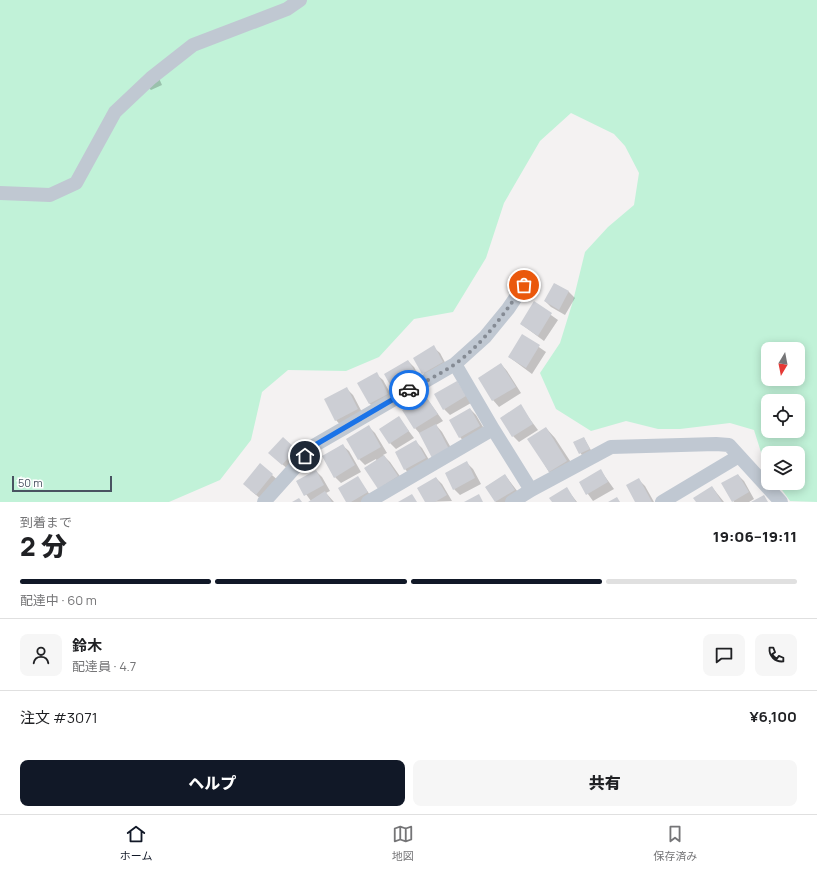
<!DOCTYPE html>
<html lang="ja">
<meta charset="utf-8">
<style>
body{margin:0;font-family:Manrope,"Noto Sans JP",sans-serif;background:#f6f6f6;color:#202124;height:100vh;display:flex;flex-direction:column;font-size:15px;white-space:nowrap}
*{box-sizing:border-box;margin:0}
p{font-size:13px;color:#757577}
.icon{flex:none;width:22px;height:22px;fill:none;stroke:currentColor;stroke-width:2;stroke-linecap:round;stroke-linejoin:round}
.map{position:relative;height:502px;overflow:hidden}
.sheet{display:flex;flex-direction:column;background:#fff;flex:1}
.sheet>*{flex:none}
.needle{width:26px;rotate:190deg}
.buttons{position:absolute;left:761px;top:342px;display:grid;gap:8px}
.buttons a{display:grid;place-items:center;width:44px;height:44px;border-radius:8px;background:#fff;box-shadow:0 2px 10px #0003;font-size:20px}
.scale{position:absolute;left:12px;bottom:10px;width:100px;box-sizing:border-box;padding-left:4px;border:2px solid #495361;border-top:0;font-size:11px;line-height:14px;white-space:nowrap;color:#495361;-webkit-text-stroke:3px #fff;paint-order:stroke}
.pin{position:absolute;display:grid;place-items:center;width:34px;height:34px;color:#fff;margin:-17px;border:2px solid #fff;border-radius:50%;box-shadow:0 1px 4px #0007}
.courier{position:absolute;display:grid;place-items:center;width:40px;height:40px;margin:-20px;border:3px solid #1a73e8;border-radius:50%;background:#fff;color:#222;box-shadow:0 1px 5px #0007}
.overview em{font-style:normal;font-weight:800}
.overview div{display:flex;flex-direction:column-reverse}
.overview{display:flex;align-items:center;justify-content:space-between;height:68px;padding:0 20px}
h1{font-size:26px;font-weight:800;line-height:30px}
.bar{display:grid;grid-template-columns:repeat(4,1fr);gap:6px 4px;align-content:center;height:48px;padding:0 20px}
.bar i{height:5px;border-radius:3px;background:#e0e0e0}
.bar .active{background:#111827}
.bar p{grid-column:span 4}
.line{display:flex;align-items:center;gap:10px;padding:0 20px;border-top:1px solid #e0e0e0}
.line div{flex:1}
.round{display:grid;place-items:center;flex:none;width:42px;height:42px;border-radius:8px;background:#f6f6f6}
.button{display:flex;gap:8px;margin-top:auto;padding:8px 20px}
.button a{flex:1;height:46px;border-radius:8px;background:#111827;color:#fff;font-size:16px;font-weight:800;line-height:46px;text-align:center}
.button a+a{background:#f6f6f6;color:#202124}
.dock{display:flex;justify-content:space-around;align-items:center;height:56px;border-top:1px solid #e0e0e0;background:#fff;font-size:11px;color:#757577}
.dock a{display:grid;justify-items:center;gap:2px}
.dock .active{color:#111827}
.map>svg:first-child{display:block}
.green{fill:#c1f2d8;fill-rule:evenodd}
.shadow{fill:#0003}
.building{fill:#ccced4}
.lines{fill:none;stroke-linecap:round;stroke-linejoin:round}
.minor{stroke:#c0c8d2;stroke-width:14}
.done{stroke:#858b94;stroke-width:4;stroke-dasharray:0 7.2}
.route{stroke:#1a73e8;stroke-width:5}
</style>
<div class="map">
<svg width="817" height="502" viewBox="0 0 817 502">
<rect width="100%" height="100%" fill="#f4f2f2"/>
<!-- green -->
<path class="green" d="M0,0H817V502L790,501L777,483H798V453H768V470L765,465L754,430L730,423L680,429H658L626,421L591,431L556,409L540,373L560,343L573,301L585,252L608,227L634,205L639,173L625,146L614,134L571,113L540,141L504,203L486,258L453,312L414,319L379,357L346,371L288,370L262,392L251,440L220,480L169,502H0ZM768,349H798V379H768ZM768,401H798V431H768Z"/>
<!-- shadow -->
<path class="shadow" d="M158,76L162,85L151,90L148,87Z
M555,284L569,292L575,298L565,315L551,307L545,301Z
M534,303L558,320L544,341L521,324Z
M523,336L546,352L532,374L509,357Z
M433,347L440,353L448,368L429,379L423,373Z
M408,361L414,367L424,385L401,398Z
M501,364L507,371L521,393L499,407L493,400Z
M376,374L383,380L394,400L376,410L370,404L359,383Z
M457,382L471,403L450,415L444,409Z
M347,389L353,395L364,416L342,427L336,420Z
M425,396L443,421L436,425L442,432L455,455L421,435L415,428Z
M520,406L538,430L519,442L513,436Z
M470,409L476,415L486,432L466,444L460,437Z
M399,418L414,438L396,449L390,443Z
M369,427L375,433L387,453L383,455L390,462L404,482L385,495L376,459L365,465L359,459Z
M546,428L555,438L576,470L559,481L549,472L529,439Z
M283,438L302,456L289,470L276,459Z
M584,438L592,452L583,457L574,442Z
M416,442L422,448L432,465L411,476L405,469L396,453Z
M342,445L349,451L361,472L341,483L335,477L323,457Z
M467,463L473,469L481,484L460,495L454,489Z
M260,465L279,481L262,500L250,490Z
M316,471L322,477L330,491L326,493L334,502H310L311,501L297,482Z
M601,471L614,489L593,501L580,483Z
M505,475L521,496L512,502H496L486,487Z
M738,475L744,481L754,499L749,502H734L723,484Z
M357,477L373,499L367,502H347Z
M436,478L442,484L452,501L427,502Z
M639,480L645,486L654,502H636Z
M712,487L724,502H697Z
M566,488L577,502H553Z"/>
<!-- building -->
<path class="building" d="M554,283L569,291L559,310L544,301Z
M534,301L552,313L538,336L520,324Z
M522,334L540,345L526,368L508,357Z
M434,345L443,362L422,374L413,358Z
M408,360L419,378L394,392L384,374Z
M501,363L516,387L492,401L478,378Z
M377,372L388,394L369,404L357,383Z
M457,381L466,396L443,410L434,394Z
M347,387L358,409L335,421L324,399Z
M425,395L438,414L414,429L402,410Z
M521,404L533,424L512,437L500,418Z
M470,408L480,426L459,438L449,420Z
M399,416L409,431L389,444L379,429Z
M436,424L449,449L432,458L419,433Z
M369,425L381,447L358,460L346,439Z
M546,427L567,461L549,472L527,439Z
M283,437L296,449L282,465L268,453Z
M584,437L590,449L579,454L573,442Z
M416,440L426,458L404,470L395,452Z
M343,444L355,465L334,478L322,456Z
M384,455L398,476L378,489L364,468Z
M467,461L475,478L453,490L445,473Z
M260,463L273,474L256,495L243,484Z
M601,469L608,482L586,495L579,482Z
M316,470L324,485L304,496L296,481Z
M505,474L515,490L495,502L485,487Z
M738,474L749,492L732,502L721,483Z
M358,476L368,492L351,502H346L338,488Z
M436,477L447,495L435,502H425L417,488Z
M639,478L652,502H635L626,485Z
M712,486L722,502H696L693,498Z
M567,487L576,502H552L549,498Z
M325,491L332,502H308Z
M412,494L417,502H398Z
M479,494L483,502H464Z
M764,495L768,502H751Z
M617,497L620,502H608Z
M299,498L302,502H292Z"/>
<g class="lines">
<!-- minor -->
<path class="minor" d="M0,193L50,195L76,183L115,112L151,78L193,45L287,9L300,0
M455,364L493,429
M531,490L611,447L716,444L729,445L781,502
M264,502L315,445L455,364L485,337L508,309L524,285
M368,502L493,429L531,490L512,502
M662,502L739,456"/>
</g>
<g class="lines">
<!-- done -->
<path class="done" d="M409,390C424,382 441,374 455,364C484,343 504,314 524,285"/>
<!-- route -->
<path class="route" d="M305,456L315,445L409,390"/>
</g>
</svg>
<div class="buttons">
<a><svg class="needle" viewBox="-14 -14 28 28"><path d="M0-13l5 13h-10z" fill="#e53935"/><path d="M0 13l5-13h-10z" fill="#757577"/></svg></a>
<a><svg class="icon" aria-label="locate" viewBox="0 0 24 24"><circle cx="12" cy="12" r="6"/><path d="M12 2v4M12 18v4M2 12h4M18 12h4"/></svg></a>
<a><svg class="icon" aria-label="layers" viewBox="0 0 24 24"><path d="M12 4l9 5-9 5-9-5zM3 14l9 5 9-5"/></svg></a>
</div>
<div class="scale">50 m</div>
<div class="pin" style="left:524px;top:285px;background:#ea580c"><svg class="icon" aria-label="bag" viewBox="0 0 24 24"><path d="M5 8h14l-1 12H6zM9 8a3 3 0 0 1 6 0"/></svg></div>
<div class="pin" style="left:305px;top:456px;background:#1f2937"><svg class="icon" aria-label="home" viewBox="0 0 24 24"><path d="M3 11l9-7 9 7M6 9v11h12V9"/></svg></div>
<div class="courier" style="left:409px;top:390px"><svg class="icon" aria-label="car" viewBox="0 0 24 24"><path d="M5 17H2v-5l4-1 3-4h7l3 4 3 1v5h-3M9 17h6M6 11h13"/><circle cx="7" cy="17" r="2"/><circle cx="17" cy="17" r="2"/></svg></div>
</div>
<section class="sheet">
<div class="overview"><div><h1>2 分</h1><p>到着まで</p></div><em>19:06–19:11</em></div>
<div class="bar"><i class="active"></i><i class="active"></i><i class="active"></i><i></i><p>配達中 · 60 m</p></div>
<div class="line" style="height:72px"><a class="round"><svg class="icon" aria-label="person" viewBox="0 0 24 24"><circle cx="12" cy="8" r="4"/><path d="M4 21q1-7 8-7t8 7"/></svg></a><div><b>鈴木</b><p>配達員 · 4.7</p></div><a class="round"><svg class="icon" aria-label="chat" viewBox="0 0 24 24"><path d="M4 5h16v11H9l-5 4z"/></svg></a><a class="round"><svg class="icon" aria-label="phone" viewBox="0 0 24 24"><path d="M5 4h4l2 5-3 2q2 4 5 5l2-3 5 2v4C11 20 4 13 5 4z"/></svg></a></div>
<div class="line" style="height:52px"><div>注文 #3071</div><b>¥6,100</b></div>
<div class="button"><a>ヘルプ</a><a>共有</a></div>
</section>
<nav class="dock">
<a class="active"><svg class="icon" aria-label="home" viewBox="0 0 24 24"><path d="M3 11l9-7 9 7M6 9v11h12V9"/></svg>ホーム</a>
<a><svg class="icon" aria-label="map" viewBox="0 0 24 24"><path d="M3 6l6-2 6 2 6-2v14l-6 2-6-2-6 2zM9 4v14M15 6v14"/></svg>地図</a>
<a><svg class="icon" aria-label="saved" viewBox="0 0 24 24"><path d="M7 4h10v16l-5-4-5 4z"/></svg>保存済み</a>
</nav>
